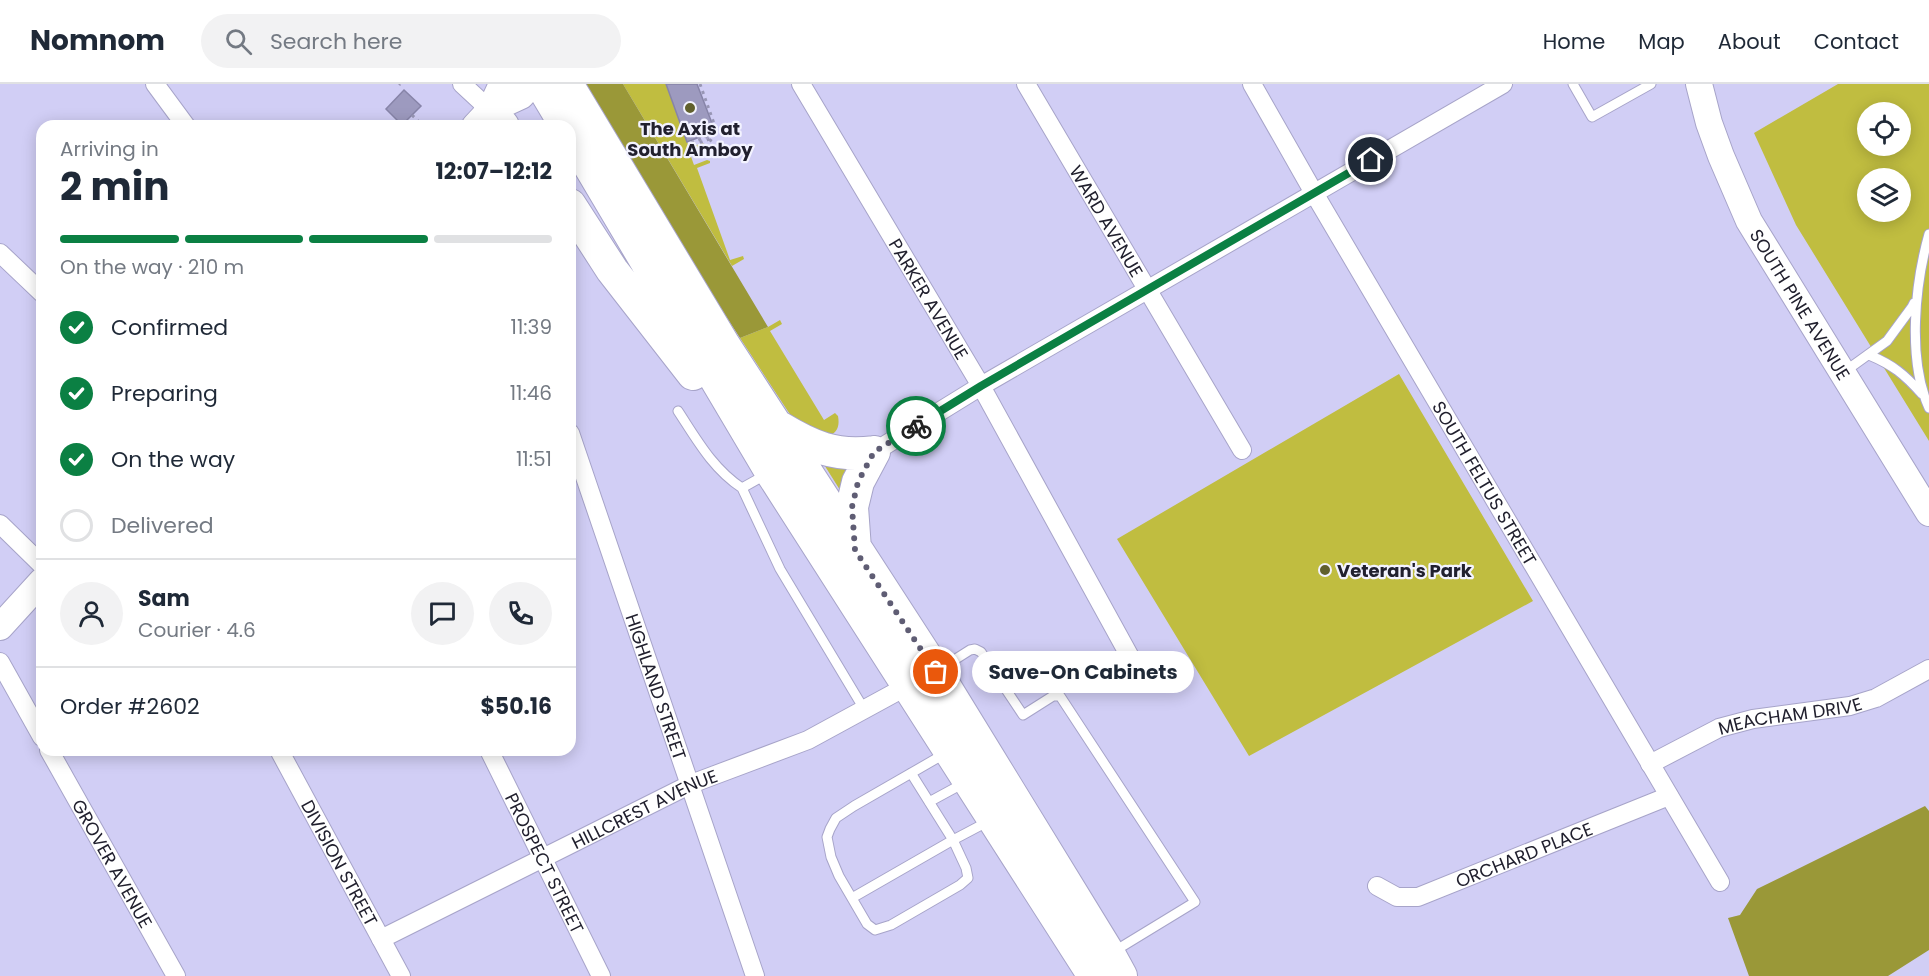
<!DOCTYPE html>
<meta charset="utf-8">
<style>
body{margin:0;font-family:Poppins,sans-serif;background:#f2f2f3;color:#1f2937;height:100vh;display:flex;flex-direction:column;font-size:22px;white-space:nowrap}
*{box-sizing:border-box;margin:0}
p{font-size:20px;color:#747a83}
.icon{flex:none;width:33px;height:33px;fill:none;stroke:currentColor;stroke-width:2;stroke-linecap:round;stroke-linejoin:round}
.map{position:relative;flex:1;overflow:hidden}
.side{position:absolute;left:36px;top:36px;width:540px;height:636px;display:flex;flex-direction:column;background:#fff;border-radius:18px;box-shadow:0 3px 15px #0003}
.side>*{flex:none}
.tools{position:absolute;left:1857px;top:18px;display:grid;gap:12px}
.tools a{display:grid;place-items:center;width:54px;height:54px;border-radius:50%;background:#fff;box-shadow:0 3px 15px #0003;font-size:30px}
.pin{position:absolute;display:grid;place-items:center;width:51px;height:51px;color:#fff;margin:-26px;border:3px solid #fff;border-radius:50%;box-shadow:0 2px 6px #0007}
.courier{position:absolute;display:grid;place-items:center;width:60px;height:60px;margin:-30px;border:4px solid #0b8043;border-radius:50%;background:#fff;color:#222;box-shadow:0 2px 8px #0007}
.bubble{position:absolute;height:42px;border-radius:21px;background:#fff;box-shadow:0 3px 15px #0003;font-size:20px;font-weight:700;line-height:42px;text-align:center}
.headline em{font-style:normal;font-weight:700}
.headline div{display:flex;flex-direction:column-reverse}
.headline{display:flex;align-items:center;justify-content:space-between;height:102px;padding:0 24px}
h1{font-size:39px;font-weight:700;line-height:45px}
.bar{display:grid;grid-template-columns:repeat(4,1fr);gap:9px 6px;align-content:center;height:72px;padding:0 24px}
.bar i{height:8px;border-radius:4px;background:#e0e1e3}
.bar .active{background:#0b8043}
.bar p{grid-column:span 4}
.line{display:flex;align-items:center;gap:15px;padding:0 24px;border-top:2px solid #e0e1e3}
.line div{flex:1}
.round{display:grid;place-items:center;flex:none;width:63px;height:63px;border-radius:32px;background:#f2f2f3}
ol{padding:0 24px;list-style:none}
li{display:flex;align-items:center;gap:18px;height:66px}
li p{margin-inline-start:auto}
li .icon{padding:6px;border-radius:50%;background:#0b8043;color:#fff;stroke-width:4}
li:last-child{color:#747a83}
li i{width:33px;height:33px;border:3px solid #e0e1e3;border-radius:50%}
header{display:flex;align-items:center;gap:36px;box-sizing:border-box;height:84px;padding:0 30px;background:#fff;border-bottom:2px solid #e0e1e3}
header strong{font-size:28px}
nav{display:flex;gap:33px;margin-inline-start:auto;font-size:21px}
.search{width:420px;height:54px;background:#f2f2f3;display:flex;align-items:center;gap:15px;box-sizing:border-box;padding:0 21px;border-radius:33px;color:#747a83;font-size:22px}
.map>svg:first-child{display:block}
.green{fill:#c0bd40;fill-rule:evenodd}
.forest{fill:#9a9838}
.building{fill:#9d9abf;stroke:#8784a8;stroke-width:1.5}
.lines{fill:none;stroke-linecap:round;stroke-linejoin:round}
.lane-casing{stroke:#a7a4c9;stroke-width:11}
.street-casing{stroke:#a7a4c9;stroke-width:20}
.secondary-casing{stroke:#a7a4c9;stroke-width:28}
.highway-casing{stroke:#a7a4c9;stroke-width:34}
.path{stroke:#9896b5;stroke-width:3;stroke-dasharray:3 4.5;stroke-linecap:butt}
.lane{stroke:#fff;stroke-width:9}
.street{stroke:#fff;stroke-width:18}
.secondary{stroke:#fff;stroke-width:26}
.highway{stroke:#fff;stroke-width:32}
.done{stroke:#5f5d74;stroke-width:6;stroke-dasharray:0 10.8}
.route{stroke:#0b8043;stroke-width:8}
.poi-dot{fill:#61602d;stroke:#f3f3ff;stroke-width:2}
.labels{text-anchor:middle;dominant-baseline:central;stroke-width:4.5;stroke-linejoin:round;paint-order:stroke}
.poi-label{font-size:18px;font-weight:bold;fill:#21202e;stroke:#f3f3ff}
.street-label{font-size:18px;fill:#21202e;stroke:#f3f3ff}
</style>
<header>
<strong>Nomnom</strong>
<div class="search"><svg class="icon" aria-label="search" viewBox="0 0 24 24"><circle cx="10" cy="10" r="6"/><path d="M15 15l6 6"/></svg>Search here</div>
<nav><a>Home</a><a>Map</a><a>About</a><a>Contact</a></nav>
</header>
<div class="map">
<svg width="1929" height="892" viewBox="0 0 1929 892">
<rect width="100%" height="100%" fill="#d1cef5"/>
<!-- green -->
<path class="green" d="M623,0H666L689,63L704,59L699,63L689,67L694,81L707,76L710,77V79L697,84L730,176L743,172L744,175L732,182Z
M1838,0H1929V357L1796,141L1754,49ZM1868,28H1900V62H1868ZM1868,94H1900V128H1868Z
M780,236L782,240L770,247L824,336L835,329L838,332C840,343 837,350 826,353L791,332L740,254L768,243Z
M1399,290L1533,517L1249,672L1117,455Z
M823,379H851L843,405L840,406Z"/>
<!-- forest -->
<path class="forest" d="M585,0H623L768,243L740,254L646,108Z
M1925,722L1929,727V866L1888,892H1749L1728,834L1740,831L1757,805Z"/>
<!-- building -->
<path class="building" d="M666,0H697L715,47L687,58Z
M404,6L421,22L402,41L386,25Z"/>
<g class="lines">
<!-- lane casing -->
<g class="lane-casing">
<path id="lane" d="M1573,0L1592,33L1651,0
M1929,150C1915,200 1907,275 1929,324
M1869,271C1893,281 1904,290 1922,310
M1844,288L1887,257L1912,223L1914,219
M678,327C697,356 713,385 742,404
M767,390L742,404L780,485L864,625
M940,585L970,566L975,565L981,568L1023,631L1053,612H1060L1195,818L1113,868
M946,669L854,722L836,734L830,745L827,753L831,773L839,792L867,840L875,846L891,841L960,801L968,794L966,784L953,756L989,737
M929,718L964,699
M852,814L953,756L911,689"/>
</g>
<!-- street casing -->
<g class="street-casing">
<g id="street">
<path d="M155,0L186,42"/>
<path d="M462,0L490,26"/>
<path id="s1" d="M801,0L981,302L1140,591"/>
<path id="s2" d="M1026,0L1242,366"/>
<path id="s3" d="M1252,0L1314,109L1720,798"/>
<path d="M0,169L42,209"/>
<path id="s4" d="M570,349L755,892"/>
<path d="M874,368L981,302L1503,0"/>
<path d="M0,440L42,481"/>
<path d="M0,578L42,653"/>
<path id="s5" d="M49,666L176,892"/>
<path id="s6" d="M279,666L401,892"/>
<path id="s7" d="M489,666L601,892"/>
<path id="s8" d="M1650,680L1719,644L1753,635L1850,622L1876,614L1929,585"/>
<path id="s9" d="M1377,802L1397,813H1418L1669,712"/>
<path id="s10" d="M381,855L691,700L808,656L909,601"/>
</g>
</g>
<!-- secondary casing -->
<g class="secondary-casing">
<g id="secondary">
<path id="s11" d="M1699,0L1709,39L1721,72L1749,137L1929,429"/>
<path d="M490,26L521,12L532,0"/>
<path d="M475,42L490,26L502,0"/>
<path d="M0,543L42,497"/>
</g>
</g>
<!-- highway casing -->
<g class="highway-casing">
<path id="highway" d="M541,0L566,42
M567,0L724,261L936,588L1109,870L1121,892
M490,26L503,42
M570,49L771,388L1094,892
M570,121L612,186L693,290
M779,343C812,363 835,373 874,368
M855,465L852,423L858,398L874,368"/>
</g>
<!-- path -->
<path class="path" d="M700,0L717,48L707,61
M399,1L400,0
M412,31L423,42
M705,51L706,53L691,59L692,62L712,54
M706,53L717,48"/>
<!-- lane -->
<use href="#lane" class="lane"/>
<!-- street -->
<use href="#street" class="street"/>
<!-- secondary -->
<use href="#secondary" class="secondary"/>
<!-- highway -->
<use href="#highway" class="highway"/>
</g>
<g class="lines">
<!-- done -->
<path class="done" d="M916,342L874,368L858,398L852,423L855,466L936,588"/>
<!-- route -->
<path class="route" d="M916,342L981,302L1371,76"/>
</g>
<!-- markers -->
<g class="poi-dot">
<circle cx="690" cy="24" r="6"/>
<circle cx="1325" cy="486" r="6"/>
</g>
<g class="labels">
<!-- poi labels -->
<g class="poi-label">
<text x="690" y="44">The Axis at<tspan x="690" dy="21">South Amboy</tspan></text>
<text x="1337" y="486" text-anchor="start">Veteran's Park</text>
</g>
<!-- street labels -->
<g class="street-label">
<text stroke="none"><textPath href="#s2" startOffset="159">WARD AVENUE</textPath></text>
<text stroke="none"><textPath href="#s1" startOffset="250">PARKER AVENUE</textPath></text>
<text stroke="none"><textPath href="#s11" startOffset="244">SOUTH PINE AVENUE</textPath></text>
<text stroke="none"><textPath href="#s3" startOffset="462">SOUTH FELTUS STREET</textPath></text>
<text stroke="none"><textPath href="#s4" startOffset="268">HIGHLAND STREET</textPath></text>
<text stroke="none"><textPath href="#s8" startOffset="150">MEACHAM DRIVE</textPath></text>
<text stroke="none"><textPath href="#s10" startOffset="294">HILLCREST AVENUE</textPath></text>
<text stroke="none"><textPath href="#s9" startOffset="158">ORCHARD PLACE</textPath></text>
<text stroke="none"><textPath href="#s5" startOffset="130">GROVER AVENUE</textPath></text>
<text stroke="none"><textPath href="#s6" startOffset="128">DIVISION STREET</textPath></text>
<text stroke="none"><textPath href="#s7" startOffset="126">PROSPECT STREET</textPath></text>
</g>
</g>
</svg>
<div class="tools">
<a><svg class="icon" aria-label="locate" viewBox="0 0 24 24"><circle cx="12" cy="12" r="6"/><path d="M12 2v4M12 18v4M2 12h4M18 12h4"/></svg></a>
<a><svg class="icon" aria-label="layers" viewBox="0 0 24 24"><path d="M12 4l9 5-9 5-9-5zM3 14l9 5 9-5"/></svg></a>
</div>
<div class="pin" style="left:936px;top:588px;background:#ea580c"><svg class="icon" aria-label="bag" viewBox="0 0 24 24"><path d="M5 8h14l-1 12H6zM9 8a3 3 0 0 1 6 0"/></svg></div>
<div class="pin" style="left:1371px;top:76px;background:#1f2937"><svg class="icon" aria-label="home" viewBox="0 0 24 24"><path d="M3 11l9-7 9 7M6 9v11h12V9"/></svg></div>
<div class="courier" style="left:916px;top:342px"><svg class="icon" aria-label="bike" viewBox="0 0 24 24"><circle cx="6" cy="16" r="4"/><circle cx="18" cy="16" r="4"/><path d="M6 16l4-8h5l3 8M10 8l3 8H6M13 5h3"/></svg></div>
<div class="bubble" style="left:972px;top:567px;width:222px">Save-On Cabinets</div>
<section class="side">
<div class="headline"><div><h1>2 min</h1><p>Arriving in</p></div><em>12:07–12:12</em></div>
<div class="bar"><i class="active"></i><i class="active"></i><i class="active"></i><i></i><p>On the way · 210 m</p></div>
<ol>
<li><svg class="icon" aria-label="check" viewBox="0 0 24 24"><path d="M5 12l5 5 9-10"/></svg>Confirmed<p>11:39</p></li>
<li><svg class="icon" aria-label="check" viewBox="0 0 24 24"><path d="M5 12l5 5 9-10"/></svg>Preparing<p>11:46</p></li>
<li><svg class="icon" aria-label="check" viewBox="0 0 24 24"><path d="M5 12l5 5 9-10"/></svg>On the way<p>11:51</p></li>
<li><i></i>Delivered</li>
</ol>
<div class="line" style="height:108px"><a class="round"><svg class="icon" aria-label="person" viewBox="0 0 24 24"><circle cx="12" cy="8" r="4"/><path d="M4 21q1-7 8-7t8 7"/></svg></a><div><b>Sam</b><p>Courier · 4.6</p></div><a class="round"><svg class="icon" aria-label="chat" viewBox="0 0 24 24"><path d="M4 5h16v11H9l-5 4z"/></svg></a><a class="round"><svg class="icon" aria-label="phone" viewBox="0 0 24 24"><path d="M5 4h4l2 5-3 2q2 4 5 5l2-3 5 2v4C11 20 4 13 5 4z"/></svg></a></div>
<div class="line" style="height:78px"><div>Order #2602</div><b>$50.16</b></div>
</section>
</div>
